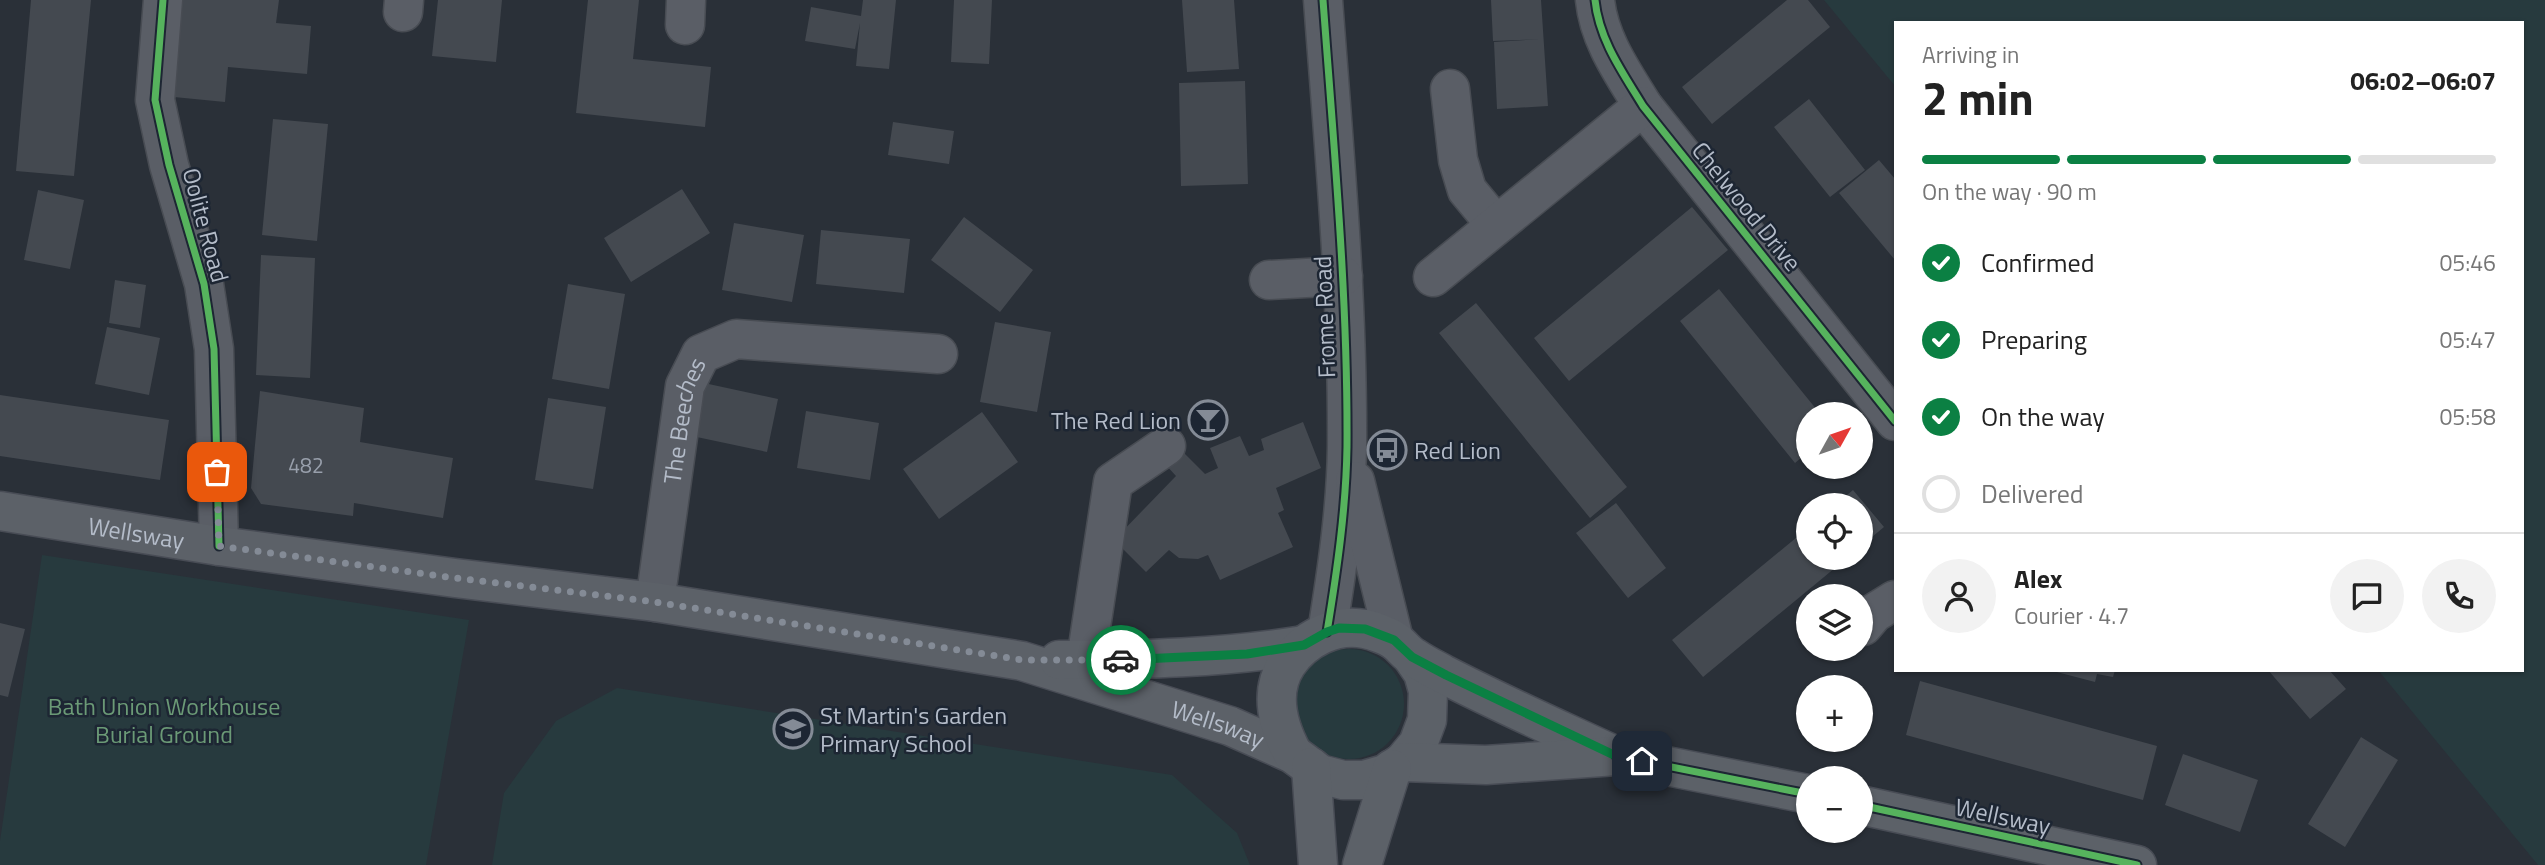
<!DOCTYPE html>
<meta charset="utf-8">
<style>
body{margin:0;font-family:"Titillium Web",sans-serif;background:#f2f2f2;color:#222;height:100vh;display:flex;flex-direction:column;font-size:26px;white-space:nowrap}
*{box-sizing:border-box;margin:0}
p{font-size:23px;color:#767676}
.icon{flex:none;width:38px;height:38px;fill:none;stroke:currentColor;stroke-width:2;stroke-linecap:round;stroke-linejoin:round}
.map{position:relative;flex:1;overflow:hidden}
.sheet{position:absolute;left:1894px;top:21px;width:630px;height:651px;display:flex;flex-direction:column;background:#fff;border-radius:0px;box-shadow:0 2px 5px #0004}
.sheet>*{flex:none}
.needle{width:46px;rotate:50deg}
.controls{position:absolute;left:1796px;top:402px;display:grid;gap:14px}
.controls a{display:grid;place-items:center;width:77px;height:77px;border-radius:50%;background:#fff;box-shadow:0 2px 5px #0004;font-size:35px}
.pin{position:absolute;display:grid;place-items:center;width:60px;height:60px;color:#fff;margin:-30px;border-radius:14px;box-shadow:0 4px 10px #0006}
.courier{position:absolute;display:grid;place-items:center;width:70px;height:70px;margin:-35px;border:5px solid #0b8043;border-radius:50%;background:#fff;color:#222;box-shadow:0 2px 9px #0007}
.summary em{font-style:normal;font-weight:700}
.summary div{display:flex;flex-direction:column-reverse}
.summary{display:flex;align-items:center;justify-content:space-between;height:119px;padding:0 28px}
h1{font-size:46px;font-weight:700;line-height:52px}
.bar{display:grid;grid-template-columns:repeat(4,1fr);gap:10px 7px;align-content:center;height:84px;padding:0 28px}
.bar i{height:9px;border-radius:5px;background:#e0e0e0}
.bar .active{background:#0b8043}
.bar p{grid-column:span 4}
.line{display:flex;align-items:center;gap:18px;padding:0 28px;border-top:2px solid #e0e0e0}
.line div{flex:1}
.round{display:grid;place-items:center;flex:none;width:74px;height:74px;border-radius:37px;background:#f2f2f2}
ol{padding:0 28px;list-style:none}
li{display:flex;align-items:center;gap:21px;height:77px}
li p{margin-inline-start:auto}
li .icon{padding:7px;border-radius:50%;background:#0b8043;color:#fff;stroke-width:4}
li:last-child{color:#767676}
li i{width:38px;height:38px;border:4px solid #e0e0e0;border-radius:50%}
.map>svg:first-child{display:block}
.green{fill:#273a3e}
.building{fill:#444950}
.lines{fill:none;stroke-linecap:round;stroke-linejoin:round}
.minor-casing{stroke:#484c53;stroke-width:41}
.major-casing{stroke:#484c55;stroke-width:41}
.minor{stroke:#5a5e66;stroke-width:38}
.major{stroke:#5c6168;stroke-width:38}
.cycleway-casing{stroke:#1d2633;stroke-width:11}
.cycleway{stroke:#56b35d;stroke-width:7}
.done{stroke:#848b96;stroke-width:7;stroke-dasharray:0 12.6}
.route{stroke:#0b8043;stroke-width:9}
.labels{text-anchor:middle;dominant-baseline:central;stroke-width:5;stroke-linejoin:round;paint-order:stroke}
.number-label{font-size:21px;fill:#989fab}
.street-label{font-size:24px;fill:#b4bcc9;stroke:#1d2633}
.poi-label{font-size:24px;fill:#b4bcc9;stroke:#1d2633;text-anchor:start}
.park-label{font-size:24px;fill:#6b9a76;stroke:#1d2633}
</style>
<div class="map">
<svg width="2545" height="865" viewBox="0 0 2545 865">
<rect width="100%" height="100%" fill="#2a3038"/>
<!-- green -->
<path class="green" d="M1824,0H2545V865H2538L2378,670H2522V23H1895V86Z
M42,555L469,620L426,865H0V841Z
M1294 704a55 55 0 1 1 110 0a55 55 0 1 1-110 0Z
M617,688L1172,775L1237,833L1250,865H492L504,793L556,721Z"/>
<!-- building -->
<path class="building" d="M31,0H91L74,176L16,171Z
M183,0H279L276,23L311,26L307,74L228,67L225,102L174,97Z
M438,0H502L496,62L432,56Z
M588,0H639L633,59L711,67L705,127L576,113Z
M863,0H896L889,69L856,66L860,23L855,49L805,41L811,7L861,16Z
M954,0H992L989,64L951,62Z
M1182,0H1234L1239,69L1187,72Z
M1491,0H1541L1548,106L1497,109L1494,42L1541,39L1493,41Z
M1787,0H1808L1830,27L1712,124L1682,87Z
M1245,81L1248,184L1181,186L1179,83Z
M1809,99L1865,170L1830,197L1774,127Z
M273,119L328,124L317,241L262,235Z
M893,122L954,131L949,164L888,155Z
M1879,160L1895,179V260L1839,193Z
M682,189L710,233L631,282L604,238Z
M38,190L84,200L70,269L24,260Z
M1692,207L1728,250L1569,381L1534,338Z
M964,217L1033,270L1000,312L931,260Z
M734,223L804,235L792,302L722,290Z
M821,230L910,239L904,293L816,284Z
M261,255L315,258L310,378L256,375Z
M115,280L146,285L140,328L109,323Z
M568,284L625,294L609,389L552,379Z
M1719,289L1821,415H1808V452L1795,463L1680,321Z
M1476,303L1627,487L1590,518L1439,333Z
M995,322L1051,332L1037,412L980,402Z
M107,327L160,338L149,395L95,384Z
M704,383L778,399L767,452L692,436Z
M260,391L364,408L360,442L453,458L443,518L354,503L353,516L261,504L251,488Z
M0,395L169,420L160,480L0,456Z
M548,398L606,407L593,489L535,480Z
M806,411L879,423L870,480L797,468Z
M982,412L1018,462L939,519L903,469Z
M1303,422L1321,468L1276,488L1284,510L1278,513L1293,547L1220,580L1208,555L1198,559L1179,558L1169,550L1146,572L1114,540L1176,476L1165,464L1180,449L1205,474L1218,468L1210,448L1240,436L1249,456L1264,450L1261,439Z
M1853,490L1884,527L1860,547V506H1834Z
M1616,503L1666,568L1628,598L1576,533Z
M1808,528V558H1847L1703,677L1672,640Z
M0,623L25,629L8,697L0,695Z
M2049,670H2115L2113,677L2097,674L2095,682Z
M2268,670H2329L2346,689L2310,719Z
M1920,681L2157,746L2143,800L1906,735Z
M2361,737L2398,760L2345,847L2308,824Z
M2183,754L2258,780L2240,832L2165,805Z"/>
<g class="lines">
<!-- minor casing -->
<g class="minor-casing">
<g id="minor">
<path d="M163,0L155,100L169,165L204,284L214,349L219,546"/>
<path d="M1323,0C1334,149 1348,298 1347,447C1346,509 1337,571 1327,632"/>
<path d="M1595,0C1599,40 1623,73 1643,106L1895,421"/>
<path d="M403,12L404,0"/>
<path d="M685,25L686,0"/>
<path d="M1450,89L1458,160L1467,190L1496,225"/>
<path d="M1433,277L1643,106"/>
<path d="M1269,280L1343,276"/>
<path d="M1355,481L1394,640"/>
<path id="s1" d="M655,602L685,386L701,354L736,339L938,354"/>
<path d="M1863,626L1874,613L1895,600"/>
<path d="M1086,660L1113,482L1166,446"/>
</g>
</g>
<!-- major casing -->
<g class="major-casing">
<g id="major">
<path id="s2" d="M0,511L219,546L455,578L655,602L1022,661L1230,726L1293,754L1320,774L1343,780H1364L1385,774L1403,762L1418,744L1427,720L1428,691L1423,673L1412,657"/>
<path d="M1059,660C1141,660 1223,658 1304,645"/>
<path d="M1293,754C1278,726 1268,693 1287,664C1304,639 1335,623 1365,629C1374,631 1388,636 1395,641C1402,646 1407,654 1415,658C1424,664 1434,669 1443,674C1499,703 1558,729 1616,756"/>
<path d="M1403,762L1486,765L1616,756L1808,794"/>
<path d="M1311,767L1318,865"/>
<path d="M1860,805L2137,865"/>
<path d="M1362,865L1392,769"/>
</g>
</g>
<!-- minor -->
<use href="#minor" class="minor"/>
<!-- major -->
<use href="#major" class="major"/>
<!-- cycleway casing -->
<g class="cycleway-casing">
<path id="cycleway" d="M163,0L155,100L169,165L204,284L214,349L219,546
M1323,0C1334,149 1348,298 1347,447C1346,509 1337,571 1327,632
M1595,0C1599,40 1623,73 1643,106L1895,421
M1616,756L1808,794
M1860,805L2137,865"/>
</g>
<!-- cycleway -->
<use href="#cycleway" class="cycleway"/>
</g>
<g class="lines">
<!-- done -->
<path class="done" d="M217,472L219,546L455,578L655,602L1022,660H1121"/>
<!-- route -->
<path class="route" d="M1121,660L1247,654L1304,645L1327,632L1339,628L1365,629L1394,640L1412,657L1446,675L1616,756L1642,761"/>
</g>
<!-- icons -->
<defs>
<g id="bar-ring" transform="scale(2.0125)"><circle r="9.5" fill="#1d2633" stroke="#848b96" stroke-width="1.5"/><path d="M-6-5H6L.8 .8V4.5H3.5V6h-7V4.5H-.8V.8Z" fill="#848b96"/></g>
<g id="bus-ring" transform="scale(2.0125)"><circle r="9.5" fill="#1d2633" stroke="#848b96" stroke-width="1.5"/><path d="M-5-6H5V4H4V6H2V4H-2V6H-4V4H-5ZM-3.5-4V0h7V-4ZM-3.5 1.2v1.5H-2V1.2ZM2 1.2v1.5H3.5V1.2Z" fill="#848b96"/></g>
<g id="school-ring" transform="scale(2.0125)"><circle r="9.5" fill="#1d2633" stroke="#848b96" stroke-width="1.5"/><path d="M0-5L7-2L0 1L-7-2ZM-4 1L0 2.5L4 1V4Q0 6-4 4Z" fill="#848b96"/></g>
</defs>
<g fill-rule="evenodd">
<use href="#bar-ring" x="1208" y="420"/>
<use href="#bus-ring" x="1387" y="450"/>
<use href="#school-ring" x="793" y="729"/>
</g>
<g class="labels">
<!-- number labels -->
<g class="number-label">
<text x="306" y="465">482</text>
</g>
<!-- street labels -->
<g class="street-label">
<text transform="translate(1747 206) rotate(51)">Chelwood Drive</text>
<text transform="translate(206 225) rotate(75)">Oolite Road</text>
<text transform="translate(1324 317) rotate(-92)">Frome Road</text>
<text stroke="none"><textPath href="#s1" startOffset="184">The Beeches</textPath></text>
<text stroke="none"><textPath href="#s2" startOffset="138">Wellsway</textPath></text>
<text stroke="none"><textPath href="#s2" startOffset="1239">Wellsway</textPath></text>
<text transform="translate(2003 816) rotate(12)">Wellsway</text>
</g>
<!-- poi labels -->
<g class="poi-label">
<text x="1181" y="420" text-anchor="end">The Red Lion</text>
<text x="1414" y="450">Red Lion</text>
<text x="820" y="715">St Martin's Garden<tspan x="820" dy="28">Primary School</tspan></text>
</g>
<!-- park labels -->
<g class="park-label">
<text x="164" y="706">Bath Union Workhouse<tspan x="164" dy="28">Burial Ground</tspan></text>
</g>
</g>
</svg>
<div class="controls">
<a><svg class="needle" viewBox="-14 -14 28 28"><path d="M0-13l5 13h-10z" fill="#e53935"/><path d="M0 13l5-13h-10z" fill="#767676"/></svg></a>
<a><svg class="icon" aria-label="locate" viewBox="0 0 24 24"><circle cx="12" cy="12" r="6"/><path d="M12 2v4M12 18v4M2 12h4M18 12h4"/></svg></a>
<a><svg class="icon" aria-label="layers" viewBox="0 0 24 24"><path d="M12 4l9 5-9 5-9-5zM3 14l9 5 9-5"/></svg></a>
<a>+</a>
<a>−</a>
</div>
<div class="pin" style="left:217px;top:472px;background:#ea580c"><svg class="icon" aria-label="bag" viewBox="0 0 24 24"><path d="M5 8h14l-1 12H6zM9 8a3 3 0 0 1 6 0"/></svg></div>
<div class="pin" style="left:1642px;top:761px;background:#1f2937"><svg class="icon" aria-label="home" viewBox="0 0 24 24"><path d="M3 11l9-7 9 7M6 9v11h12V9"/></svg></div>
<div class="courier" style="left:1121px;top:660px"><svg class="icon" aria-label="car" viewBox="0 0 24 24"><path d="M5 17H2v-5l4-1 3-4h7l3 4 3 1v5h-3M9 17h6M6 11h13"/><circle cx="7" cy="17" r="2"/><circle cx="17" cy="17" r="2"/></svg></div>
<section class="sheet">
<div class="summary"><div><h1>2 min</h1><p>Arriving in</p></div><em>06:02–06:07</em></div>
<div class="bar"><i class="active"></i><i class="active"></i><i class="active"></i><i></i><p>On the way · 90 m</p></div>
<ol>
<li><svg class="icon" aria-label="check" viewBox="0 0 24 24"><path d="M5 12l5 5 9-10"/></svg>Confirmed<p>05:46</p></li>
<li><svg class="icon" aria-label="check" viewBox="0 0 24 24"><path d="M5 12l5 5 9-10"/></svg>Preparing<p>05:47</p></li>
<li><svg class="icon" aria-label="check" viewBox="0 0 24 24"><path d="M5 12l5 5 9-10"/></svg>On the way<p>05:58</p></li>
<li><i></i>Delivered</li>
</ol>
<div class="line" style="height:126px"><a class="round"><svg class="icon" aria-label="person" viewBox="0 0 24 24"><circle cx="12" cy="8" r="4"/><path d="M4 21q1-7 8-7t8 7"/></svg></a><div><b>Alex</b><p>Courier · 4.7</p></div><a class="round"><svg class="icon" aria-label="chat" viewBox="0 0 24 24"><path d="M4 5h16v11H9l-5 4z"/></svg></a><a class="round"><svg class="icon" aria-label="phone" viewBox="0 0 24 24"><path d="M5 4h4l2 5-3 2q2 4 5 5l2-3 5 2v4C11 20 4 13 5 4z"/></svg></a></div>
</section>
</div>
